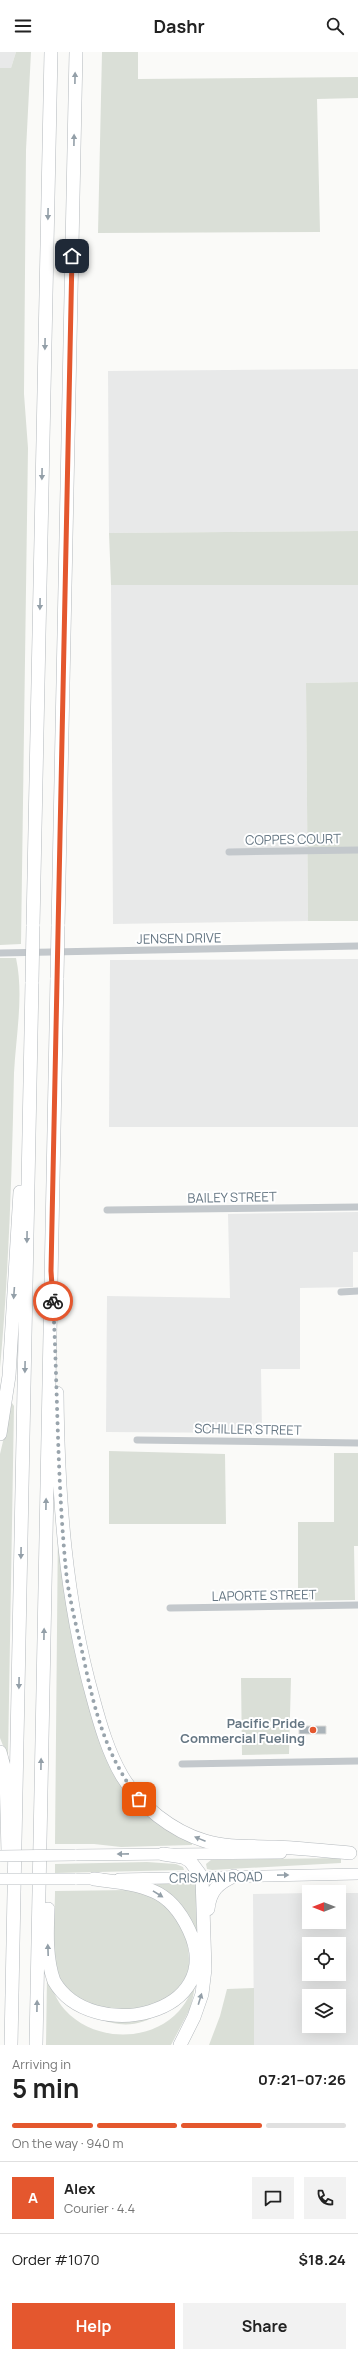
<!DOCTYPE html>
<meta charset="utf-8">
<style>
body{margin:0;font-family:Manrope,sans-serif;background:#f2f2f2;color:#222;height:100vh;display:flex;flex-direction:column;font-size:15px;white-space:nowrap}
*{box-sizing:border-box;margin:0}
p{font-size:13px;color:#767676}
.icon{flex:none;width:22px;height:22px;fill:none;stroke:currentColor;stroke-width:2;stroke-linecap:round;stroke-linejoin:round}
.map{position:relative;height:1993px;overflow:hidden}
.sheet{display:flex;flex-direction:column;background:#fff;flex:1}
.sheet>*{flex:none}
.needle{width:26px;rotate:270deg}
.fabs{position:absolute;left:302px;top:1833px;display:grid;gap:8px}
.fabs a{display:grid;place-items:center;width:44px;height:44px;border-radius:0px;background:#fff;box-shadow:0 4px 16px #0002;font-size:20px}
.pin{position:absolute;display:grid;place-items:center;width:34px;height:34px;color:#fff;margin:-17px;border-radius:8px;box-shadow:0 2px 6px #0006}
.courier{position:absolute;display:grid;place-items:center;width:40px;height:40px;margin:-20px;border:3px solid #e4572e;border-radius:50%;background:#fff;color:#222;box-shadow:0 1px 5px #0007}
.headline em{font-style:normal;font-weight:700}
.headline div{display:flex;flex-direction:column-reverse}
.headline{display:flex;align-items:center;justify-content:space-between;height:68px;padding:0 12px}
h1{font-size:26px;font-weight:700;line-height:30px}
.bar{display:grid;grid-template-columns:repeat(4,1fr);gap:6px 4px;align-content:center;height:48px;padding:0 12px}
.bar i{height:5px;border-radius:3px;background:#e0e0e0}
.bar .selected{background:#e4572e}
.bar p{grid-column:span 4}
.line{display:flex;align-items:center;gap:10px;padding:0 12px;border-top:1px solid #e0e0e0}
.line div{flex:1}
.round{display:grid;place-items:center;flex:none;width:42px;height:42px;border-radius:0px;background:#f2f2f2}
.cta{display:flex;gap:8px;margin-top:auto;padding:8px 12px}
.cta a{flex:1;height:46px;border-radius:0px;background:#e4572e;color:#fff;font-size:16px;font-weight:700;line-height:46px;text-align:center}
.cta a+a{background:#f2f2f2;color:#222}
header{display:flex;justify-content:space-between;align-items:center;height:52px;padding:0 12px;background:#fff;font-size:18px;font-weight:700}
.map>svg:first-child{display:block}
.built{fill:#e8e9e9;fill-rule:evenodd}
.green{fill:#dadfd7}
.building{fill:#aab3b9;stroke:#dcdcda}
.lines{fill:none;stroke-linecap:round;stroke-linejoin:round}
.primary-casing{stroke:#b5babe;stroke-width:12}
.highway-casing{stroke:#b4b9bd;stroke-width:14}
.street{stroke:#c3c8cc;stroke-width:7}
.primary{stroke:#fff;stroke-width:11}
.highway{stroke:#fff;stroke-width:13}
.primary-bridge-casing{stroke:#b5babe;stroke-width:12;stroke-linecap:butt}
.highway-bridge-casing{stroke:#b4b9bd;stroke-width:14;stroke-linecap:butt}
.primary-bridge{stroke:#fff;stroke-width:11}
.highway-bridge{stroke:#fff;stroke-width:13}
.oneway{fill:#939fa8}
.done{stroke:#99a4ac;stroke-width:4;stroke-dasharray:0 7.2}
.route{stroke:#e4572e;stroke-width:5}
.poi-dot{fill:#e4572e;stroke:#fff;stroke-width:1.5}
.labels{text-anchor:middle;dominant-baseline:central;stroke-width:4;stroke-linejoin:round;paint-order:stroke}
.street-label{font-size:13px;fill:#657683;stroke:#fff}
.poi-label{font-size:13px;font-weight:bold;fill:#657683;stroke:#fff;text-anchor:end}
</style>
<header><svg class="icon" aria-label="menu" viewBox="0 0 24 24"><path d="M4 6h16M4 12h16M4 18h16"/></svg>Dashr<svg class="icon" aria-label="search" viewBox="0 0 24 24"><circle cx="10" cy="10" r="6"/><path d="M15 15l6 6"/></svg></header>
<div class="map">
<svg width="358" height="1993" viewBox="0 0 358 1993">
<rect width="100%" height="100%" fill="#fafaf8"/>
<!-- built -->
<path class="built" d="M0,0H16L11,16H0Z
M358,317V479L109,481L108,319Z
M111,533H358V630L306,631L308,869L113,872Z
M358,907V1075H109L110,908Z
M358,1160V1200H353V1235L300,1236V1317H261L262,1381L106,1380L107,1244L230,1246L228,1162Z
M309,1841V1870H339V1841H358V1993H254L253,1842ZM309,1892H339V1922H309ZM309,1944H339V1974H309Z"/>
<!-- green -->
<path class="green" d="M16,0H31L26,98L24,342L28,396L21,892L0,893V16H11Z
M102,0H138V27L358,25V46L317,47L320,180L98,181Z
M358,479V533H111L109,481Z
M358,630V869H308L306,631Z
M0,906H16C24,943 16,983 14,1021C12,1119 9,1217 0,1316Z
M12,1351L14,1354L8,1706L0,1686V1402Z
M109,1399L225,1402L226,1472H109Z
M334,1401H358V1494H354L355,1548L298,1549V1470H334Z
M58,1470L111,1713L191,1788L192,1793L121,1795L94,1792H55Z
M241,1626H291L289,1702L242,1703Z
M341,1806V1811L212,1818L207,1817L206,1812L211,1808Z
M147,1810L176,1812L183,1815L184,1818L55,1821V1812Z
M195,1829L196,1831L199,1889L149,1833Z
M130,1838C143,1841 158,1845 169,1854C186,1870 195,1910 185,1931C182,1936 177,1940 173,1945C169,1950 165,1957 159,1961C136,1980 98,1974 80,1952C71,1942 61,1933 57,1921C51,1897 55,1863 55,1839Z
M47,1923C52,1936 56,1948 65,1958C94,1990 150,1991 179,1959C188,1949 193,1936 197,1924L191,1955L171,1993H46Z
M254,1936V1993H209L220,1964L227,1937Z"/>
<!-- building -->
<path class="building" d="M299,1674H326V1682H299Z"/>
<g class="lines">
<!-- primary casing -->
<g class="primary-casing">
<path id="primary" d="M75,1803L281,1801
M75,1827H101
M119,1827L358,1822"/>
</g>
<!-- highway casing -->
<g class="highway-casing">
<path id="highway" d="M33,874L51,0
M58,874L76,0
M57,1341C58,1444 65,1546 93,1646C100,1672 108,1700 122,1724C140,1754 172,1779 205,1789C228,1796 252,1794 275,1795C300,1796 325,1799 350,1801
M0,1382L9,1324L20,1140
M0,1700L6,1722L8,1801
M163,1802L183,1805L190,1809L202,1825L205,1917L202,1942L194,1965L180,1993
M48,1857C47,1881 46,1907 54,1929C91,1993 229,1963 189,1878C181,1861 170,1846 153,1839C135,1831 114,1830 94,1827
M208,1857C210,1839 218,1831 234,1824
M11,1993L32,930
M36,1993L57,926"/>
</g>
<!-- street -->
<path class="street" d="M229,800L358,798
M0,901L358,894
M107,1158L358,1155
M341,1240L358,1239
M137,1388L358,1391
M170,1556L358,1553
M182,1712L358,1709"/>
<!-- primary -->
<use href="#primary" class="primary"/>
<!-- highway -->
<use href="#highway" class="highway"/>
<!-- primary-bridge casing -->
<g class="primary-bridge-casing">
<path id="primary-bridge" d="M0,1804L75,1803
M0,1827H75"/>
</g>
<!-- highway-bridge casing -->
<g class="highway-bridge-casing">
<path id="highway-bridge" d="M57,926L58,874
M32,930L33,874"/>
</g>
<!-- primary-bridge -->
<use href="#primary-bridge" class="primary-bridge"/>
<!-- highway-bridge -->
<use href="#highway-bridge" class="highway-bridge"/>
</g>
<!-- one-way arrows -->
<defs><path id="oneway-solid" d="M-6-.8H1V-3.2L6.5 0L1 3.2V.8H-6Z"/></defs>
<g class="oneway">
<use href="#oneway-solid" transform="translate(75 26) rotate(-89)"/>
<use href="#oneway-solid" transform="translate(74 88) rotate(-89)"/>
<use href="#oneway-solid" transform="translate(48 162) rotate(91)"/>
<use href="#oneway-solid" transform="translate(45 292) rotate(91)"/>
<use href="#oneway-solid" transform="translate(42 422) rotate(91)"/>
<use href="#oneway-solid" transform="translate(40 552) rotate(91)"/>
<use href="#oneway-solid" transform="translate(27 1185) rotate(91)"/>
<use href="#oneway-solid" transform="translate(14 1241) rotate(94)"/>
<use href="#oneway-solid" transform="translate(25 1315) rotate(91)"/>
<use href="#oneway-solid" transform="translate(46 1452) rotate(-89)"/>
<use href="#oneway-solid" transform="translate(21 1501) rotate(91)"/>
<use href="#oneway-solid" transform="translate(44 1582) rotate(-89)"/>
<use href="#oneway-solid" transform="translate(19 1631) rotate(91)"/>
<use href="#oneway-solid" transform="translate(41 1712) rotate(-89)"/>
<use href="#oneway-solid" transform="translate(200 1787) rotate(-158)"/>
<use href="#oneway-solid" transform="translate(123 1802) rotate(179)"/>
<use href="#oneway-solid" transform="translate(283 1823) rotate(-1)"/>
<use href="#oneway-solid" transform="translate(158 1842) rotate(32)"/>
<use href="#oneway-solid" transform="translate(48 1898) rotate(-92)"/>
<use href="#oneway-solid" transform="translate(200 1947) rotate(-73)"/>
<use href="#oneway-solid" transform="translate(37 1954) rotate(-89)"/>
</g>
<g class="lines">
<!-- done -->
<path class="done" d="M53,1249C58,1342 57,1435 67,1528C71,1554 78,1581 84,1608C95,1660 106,1704 139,1747"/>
<!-- route -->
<path class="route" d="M53,1249L51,1219L72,204"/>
</g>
<!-- markers -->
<circle class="poi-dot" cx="313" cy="1678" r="4"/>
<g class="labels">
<!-- street labels -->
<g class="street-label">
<text transform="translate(293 787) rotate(-1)">COPPES COURT</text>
<text transform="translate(179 886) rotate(-1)">JENSEN DRIVE</text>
<text transform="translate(232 1145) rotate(-1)">BAILEY STREET</text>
<text transform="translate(248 1377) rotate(1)">SCHILLER STREET</text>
<text transform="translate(264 1543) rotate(-1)">LAPORTE STREET</text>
<text transform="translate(216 1825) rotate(-1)">CRISMAN ROAD</text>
</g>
<!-- poi labels -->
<g class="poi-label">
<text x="305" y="1671">Pacific Pride<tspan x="305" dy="15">Commercial Fueling</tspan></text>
</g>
</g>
</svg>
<div class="fabs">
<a><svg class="needle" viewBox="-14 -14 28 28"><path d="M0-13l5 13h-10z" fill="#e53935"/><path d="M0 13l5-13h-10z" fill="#767676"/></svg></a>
<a><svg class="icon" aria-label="locate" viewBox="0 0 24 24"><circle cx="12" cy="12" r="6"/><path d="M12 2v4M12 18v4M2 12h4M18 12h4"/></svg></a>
<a><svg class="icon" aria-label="layers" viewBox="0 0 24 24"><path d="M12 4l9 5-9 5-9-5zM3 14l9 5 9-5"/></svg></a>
</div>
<div class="pin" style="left:139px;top:1747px;background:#ea580c"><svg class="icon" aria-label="bag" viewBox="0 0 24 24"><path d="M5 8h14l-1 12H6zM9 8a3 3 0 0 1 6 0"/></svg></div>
<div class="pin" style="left:72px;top:204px;background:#1f2937"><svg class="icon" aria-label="home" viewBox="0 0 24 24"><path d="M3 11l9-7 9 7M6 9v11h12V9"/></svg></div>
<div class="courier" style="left:53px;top:1249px"><svg class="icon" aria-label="bike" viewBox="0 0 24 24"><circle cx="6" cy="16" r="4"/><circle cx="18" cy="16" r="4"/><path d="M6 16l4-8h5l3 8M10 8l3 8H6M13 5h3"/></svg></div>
</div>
<section class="sheet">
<div class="headline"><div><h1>5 min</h1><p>Arriving in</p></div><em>07:21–07:26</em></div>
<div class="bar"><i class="selected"></i><i class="selected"></i><i class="selected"></i><i></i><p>On the way · 940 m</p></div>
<div class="line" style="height:72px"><b class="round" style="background:#e4572e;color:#fff">A</b><div><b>Alex</b><p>Courier · 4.4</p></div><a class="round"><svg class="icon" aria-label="chat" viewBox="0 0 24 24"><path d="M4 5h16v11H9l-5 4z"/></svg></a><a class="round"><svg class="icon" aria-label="phone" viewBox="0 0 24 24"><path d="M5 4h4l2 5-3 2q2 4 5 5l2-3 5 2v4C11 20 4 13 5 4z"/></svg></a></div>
<div class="line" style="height:52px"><div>Order #1070</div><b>$18.24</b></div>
<div class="cta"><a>Help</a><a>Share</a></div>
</section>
